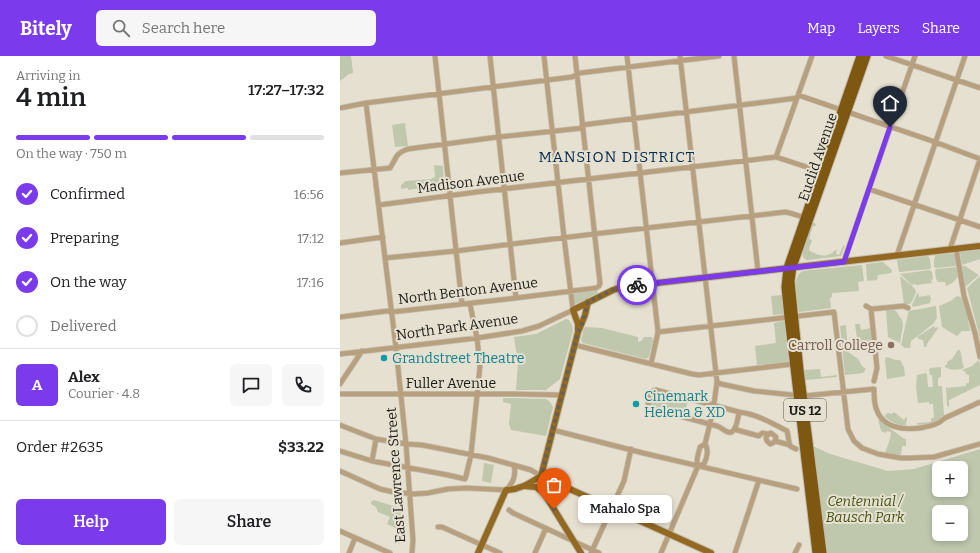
<!DOCTYPE html>
<meta charset="utf-8">
<style>
body{margin:0;font-family:Bitter,serif;background:#f6f6f6;color:#202124;height:100vh;display:flex;flex-direction:column;font-size:15px;white-space:nowrap}
*{box-sizing:border-box;margin:0}
p{font-size:13px;color:#757577}
.icon{flex:none;width:22px;height:22px;fill:none;stroke:currentColor;stroke-width:2;stroke-linecap:round;stroke-linejoin:round}
.map{position:relative;flex:1;overflow:hidden}
.sheet{display:flex;flex-direction:column;background:#fff;width:340px}
.sheet>*{flex:none}
.tools{position:absolute;left:592px;top:405px;display:grid;gap:8px}
.tools a{display:grid;place-items:center;width:36px;height:36px;border-radius:6px;background:#fff;box-shadow:0 2px 6px #0003;font-size:20px}
.pin{position:absolute;display:grid;place-items:center;width:34px;height:34px;color:#fff;margin:-41px -17px;border-radius:50% 50% 50% 0;rotate:-45deg;box-shadow:0 0 4px #0007}
.pin .icon{rotate:45deg}
.courier{position:absolute;display:grid;place-items:center;width:40px;height:40px;margin:-20px;border:3px solid #7c3aed;border-radius:50%;background:#fff;color:#222;box-shadow:0 1px 5px #0007}
.bubble{position:absolute;height:28px;border-radius:6px;background:#fff;box-shadow:0 2px 6px #0003;font-size:13px;font-weight:600;line-height:28px;text-align:center}
.headline em{font-style:normal;font-weight:600}
.headline div{display:flex;flex-direction:column-reverse}
.headline{display:flex;align-items:center;justify-content:space-between;height:68px;padding:0 16px}
h1{font-size:26px;font-weight:600;line-height:30px}
.bar{display:grid;grid-template-columns:repeat(4,1fr);gap:6px 4px;align-content:center;height:48px;padding:0 16px}
.bar i{height:5px;border-radius:3px;background:#e0e0e0}
.bar .selected{background:#7c3aed}
.bar p{grid-column:span 4}
.line{display:flex;align-items:center;gap:10px;padding:0 16px;border-top:1px solid #e0e0e0}
.line div{flex:1}
.round{display:grid;place-items:center;flex:none;width:42px;height:42px;border-radius:6px;background:#f6f6f6}
ol{padding:0 16px;list-style:none}
li{display:flex;align-items:center;gap:12px;height:44px}
li p{margin-inline-start:auto}
li .icon{padding:4px;border-radius:50%;background:#7c3aed;color:#fff;stroke-width:4}
li:last-child{color:#757577}
li i{width:22px;height:22px;border:2px solid #e0e0e0;border-radius:50%}
.button{display:flex;gap:8px;margin-top:auto;padding:8px 16px}
.button a{flex:1;height:46px;border-radius:6px;background:#7c3aed;color:#fff;font-size:16px;font-weight:600;line-height:46px;text-align:center}
.button a+a{background:#f6f6f6;color:#202124}
header{display:flex;align-items:center;gap:24px;box-sizing:border-box;height:56px;padding:0 20px;background:#7c3aed;color:#fff}
header strong{font-size:19px}
nav{display:flex;gap:22px;margin-inline-start:auto;font-size:14px}
.search{width:280px;height:36px;background:#f6f6f6;display:flex;align-items:center;gap:10px;box-sizing:border-box;padding:0 14px;border-radius:6px;color:#757577;font-size:15px}
main{display:flex;flex:1;min-height:0}
.map>svg:first-child{display:block}
.green{fill:#bfc7ad;fill-rule:evenodd}
.lines{fill:none;stroke-linecap:round;stroke-linejoin:round}
.minor-casing{stroke:#c2bdaf;stroke-width:6}
.major-casing{stroke:#c2bdaf;stroke-width:8}
.highway-casing{stroke:#c2bdaf;stroke-width:9}
.minor{stroke:#b8a07f;stroke-width:4.5}
.major{stroke:#936821;stroke-width:6}
.highway{stroke:#7e5711;stroke-width:7}
.done{stroke:#646157;stroke-width:4;stroke-dasharray:0 7.2}
.route{stroke:#7c3aed;stroke-width:5}
.education-dot{fill:#8d6e63;stroke:#e6e0d0;stroke-width:1.5}
.culture-dot{fill:#0f9aa8;stroke:#e6e0d0;stroke-width:1.5}
.labels{text-anchor:middle;dominant-baseline:central;stroke-width:4;stroke-linejoin:round;paint-order:stroke}
.shield{fill:#e6e0d0;stroke:#5a574e;stroke-width:1}
.shield-label{font-size:13px;font-weight:bold;fill:#1e1c16}
.street-label{font-size:14px;fill:#1e1c16;stroke:#e6e0d0}
.education-label{font-size:14px;fill:#785e54;stroke:#e6e0d0;text-anchor:end}
.culture-label{font-size:14px;fill:#0d838f;stroke:#e6e0d0;text-anchor:start}
.park-label{font-size:14px;font-style:italic;fill:#475515;stroke:#e6e0d0}
.neighbourhood-label{font-size:15px;letter-spacing:1px;fill:#032a4f;stroke:#e6e0d0}
</style>
<header>
<strong>Bitely</strong>
<div class="search"><svg class="icon" aria-label="search" viewBox="0 0 24 24"><circle cx="10" cy="10" r="6"/><path d="M15 15l6 6"/></svg>Search here</div>
<nav><a>Map</a><a>Layers</a><a>Share</a></nav>
</header>
<main>
<section class="sheet">
<div class="headline"><div><h1>4 min</h1><p>Arriving in</p></div><em>17:27–17:32</em></div>
<div class="bar"><i class="selected"></i><i class="selected"></i><i class="selected"></i><i></i><p>On the way · 750 m</p></div>
<ol>
<li><svg class="icon" aria-label="check" viewBox="0 0 24 24"><path d="M5 12l5 5 9-10"/></svg>Confirmed<p>16:56</p></li>
<li><svg class="icon" aria-label="check" viewBox="0 0 24 24"><path d="M5 12l5 5 9-10"/></svg>Preparing<p>17:12</p></li>
<li><svg class="icon" aria-label="check" viewBox="0 0 24 24"><path d="M5 12l5 5 9-10"/></svg>On the way<p>17:16</p></li>
<li><i></i>Delivered</li>
</ol>
<div class="line" style="height:72px"><b class="round" style="background:#7c3aed;color:#fff">A</b><div><b>Alex</b><p>Courier · 4.8</p></div><a class="round"><svg class="icon" aria-label="chat" viewBox="0 0 24 24"><path d="M4 5h16v11H9l-5 4z"/></svg></a><a class="round"><svg class="icon" aria-label="phone" viewBox="0 0 24 24"><path d="M5 4h4l2 5-3 2q2 4 5 5l2-3 5 2v4C11 20 4 13 5 4z"/></svg></a></div>
<div class="line" style="height:52px"><div>Order #2635</div><b>$33.22</b></div>
<div class="button"><a>Help</a><a>Share</a></div>
</section>
<div class="map">
<svg width="640" height="497" viewBox="0 0 640 497">
<rect width="100%" height="100%" fill="#e6e0d0"/>
<!-- green -->
<path class="green" d="M0,0H11L13,17L9,18L0,25Z
M65,67L68,90L55,91L52,69Z
M94,109L103,110L104,129L68,134V132L61,133V129L66,125L92,123V122L95,121Z
M472,167H475L476,170H473L469,183L472,184L469,193L470,195C482,201 487,202 497,193L496,198L499,199L503,190L505,189L501,200L468,204H466L463,201L462,196Z
M640,194V203L622,209L620,196Z
M615,197L616,210L596,212L594,211V203L595,201V199Z
M588,200L590,203L591,211L590,213L559,216L557,204Z
M543,206L552,214L551,217L538,219L537,224L527,225L526,208Z
M522,209L524,225L518,226L519,235L492,237V241L490,242L491,252L459,256C458,247 453,227 458,220C459,217 460,217 463,215Z
M622,210H625L639,219L625,231Z
M617,211L618,221L612,227L606,230L605,226H598L597,224L596,223L595,215L596,213Z
M590,214L592,216L593,223L591,224L592,227L577,229L575,228L572,229L560,218Z
M560,220C563,223 576,231 576,236C575,240 572,245 570,248H564Z
M640,220V282L627,232Z
M257,235L258,237L236,248L233,245L232,238Z
M578,236L579,241L590,239V241H591L590,247L573,251L572,249Z
M442,239L444,258L433,259L431,240Z
M617,240C627,242 627,256 630,264L628,265L630,274V275H622L617,280L602,271L599,250L611,245Z
M596,250L597,262L593,268L571,285L570,292H565L561,289L568,258L569,255Z
M550,252L556,255L562,264L563,268L560,287L548,281L546,253Z
M226,263L229,264L232,269L233,275L220,323L206,334H176L178,307L174,281L196,278Z
M444,265L449,306L417,309L415,290L436,287L434,267Z
M515,268H520L521,274L531,272L533,293L529,298L518,290Z
M506,269L508,296L518,303L522,310L526,313L523,317L505,319L500,270Z
M594,270L595,272L598,271V272C595,278 587,286 586,291H584L583,284L579,283L577,281Z
M246,271L262,272L298,281V286L301,285L304,281H312L313,284L309,301L306,303L243,287L241,284L244,272Z
M618,294H620C622,301 622,307 624,312C617,314 612,315 605,311V309H607V306L612,303Z
M546,301C551,301 554,305 560,304L564,311L565,320L547,323L545,304Z
M639,304L640,310V329L609,344V351L607,350L606,330L607,332L626,330V327H629V319L626,318L625,315H623L622,314L632,310Z
M601,311V321L598,322V330H602L604,359C595,368 590,367 578,369L577,367L591,366V362H594L593,348H589V346L578,347L576,331L577,319L586,317L587,319L588,331H593L592,319H590L589,313L590,312Z
M480,313L481,321L497,319V321L466,324L464,314Z
M316,336L348,344L345,357L311,349L310,347L311,339Z
M163,342L206,343L210,346L213,351L206,380L171,374L169,368L171,348L163,346Z
M554,356L564,364L566,361L567,362L566,369C559,370 551,366 545,361L546,358L548,357L552,358Z
M538,363L563,382L566,383V390H562L561,399L545,397L550,383L551,377L548,375L545,377L541,375Z
M473,390L490,398L548,415L574,413L640,393V497H486ZM599,412H621V434H599ZM599,456H621V478H599Z
M144,407L154,409L151,427L142,425Z
M34,444L60,452L62,466H61L64,478L59,488L55,486C60,475 59,473 47,468L50,461L38,456L36,451L31,448V446Z"/>
<g class="lines">
<!-- minor casing -->
<g class="minor-casing">
<path id="minor" d="M95,0L113,167L122,248
M150,0L176,242
M287,0L318,276L311,308
M340,0L377,326L373,355L365,388C369,393 367,402 364,408L358,410
M394,0L418,215
M546,0L640,32
M458,39L595,86L640,103
M26,47L56,292L66,388L73,484L72,497
M0,52L26,47L232,21L240,17L379,0
M242,69L457,42
M436,101L472,0
M0,117L50,112C57,102 54,98 68,93L158,81L243,72
M529,133L640,171
M39,149L137,136L436,101L482,116
M0,187L43,181
M616,192L624,240L635,277L640,301
M610,193L640,103
M557,199L625,0
M45,202L116,195L254,178L445,156L450,157L466,162
M504,205L575,0
M526,250L531,253L537,312L534,325
M531,253L564,250L568,252
M0,261L47,255L52,256L176,242L256,232L259,230L260,227L235,0
M318,276L494,256L508,373L514,385L522,392L538,398L561,402H569L594,401L640,388
M235,289L352,318L359,319L453,308
M0,298L137,282L182,275L199,270L233,254L224,181L204,0
M377,326L381,328L414,335L463,340L534,333C534,340 534,346 536,352C542,372 563,374 580,372C590,370 598,369 605,362L640,346
M0,328L22,295
M316,334L399,356C398,361 396,379 388,376C384,375 381,371 377,370L310,352C309,350 308,349 308,346C307,341 311,335 316,334Z
M0,338H175L222,339
M399,356C416,358 432,367 447,375C448,378 449,388 450,390C451,391 454,392 456,393
M0,369L36,383L66,388L82,389L148,402L177,410L191,414L201,420
M213,374L303,397L457,433
M397,374L419,380L422,377L428,378L431,377L436,381C436,385 434,387 430,388L427,385L426,382L428,378
M435,385L450,389
M0,395L32,405L108,419L125,423L126,420L131,399L140,310L137,282L130,248
M32,405L36,383
M0,415L40,433L53,436L74,438L88,437L108,433L126,432L166,434C174,426 176,419 174,409
M169,454L173,457L259,497
M98,471H102L160,497
M0,475L50,497
M9,497L15,482
M195,497L206,472
M251,497L284,425L291,393
M321,497L358,410C355,404 359,397 360,391L365,388
M395,497L419,424
M455,497L459,489"/>
</g>
<!-- major casing -->
<g class="major-casing">
<path id="major" d="M239,274L245,259L248,246
M201,420L371,497
M185,430L196,431L204,437
M138,497L166,434C180,434 190,427 201,420
M241,497L204,437L201,429L200,424L238,276V268L233,254L273,234L282,231L640,190"/>
</g>
<!-- highway casing -->
<g class="highway-casing">
<path id="highway" d="M476,497L448,261L445,231L447,212L520,0
M483,497L460,314L452,236L451,225L453,211L527,0"/>
</g>
<!-- minor -->
<use href="#minor" class="minor"/>
<!-- major -->
<use href="#major" class="major"/>
<!-- highway -->
<use href="#highway" class="highway"/>
</g>
<g class="lines">
<!-- done -->
<path class="done" d="M214,453L202,433L200,424L238,276L243,266L248,246L277,232L297,229"/>
<!-- route -->
<path class="route" d="M297,229L504,206L550,71"/>
</g>
<!-- markers -->
<circle class="education-dot" cx="551" cy="289" r="4"/>
<g class="culture-dot">
<circle cx="44" cy="302" r="4"/>
<circle cx="296" cy="348" r="4"/>
</g>
<g class="labels">
<!-- shield labels -->
<rect class="shield" x="444" y="343" width="42" height="22" rx="3"/>
<g class="shield-label">
<text x="465" y="354">US 12</text>
</g>
<!-- street labels -->
<g class="street-label">
<text transform="translate(478 101) rotate(-71)">Euclid Avenue</text>
<text transform="translate(131 126) rotate(-7)">Madison Avenue</text>
<text transform="translate(128 235) rotate(-7)">North Benton Avenue</text>
<text transform="translate(117 271) rotate(-8)">North Park Avenue</text>
<text x="111" y="327">Fuller Avenue</text>
<text transform="translate(56 419) rotate(-94)">East Lawrence Street</text>
</g>
<!-- education labels -->
<g class="education-label">
<text x="543" y="289">Carroll College</text>
</g>
<!-- culture labels -->
<g class="culture-label">
<text x="52" y="302">Grandstreet Theatre</text>
<text x="304" y="340">Cinemark<tspan x="304" dy="16">Helena &amp; XD</tspan></text>
</g>
<!-- park labels -->
<g class="park-label">
<text x="525" y="445">Centennial /<tspan x="525" dy="16">Bausch Park</tspan></text>
</g>
<!-- neighbourhood labels -->
<g class="neighbourhood-label">
<text x="277" y="101">MANSION DISTRICT</text>
</g>
</g>
</svg>
<div class="tools">
<a>+</a>
<a>−</a>
</div>
<div class="pin" style="left:214px;top:453px;background:#ea580c"><svg class="icon" aria-label="bag" viewBox="0 0 24 24"><path d="M5 8h14l-1 12H6zM9 8a3 3 0 0 1 6 0"/></svg></div>
<div class="pin" style="left:550px;top:71px;background:#1f2937"><svg class="icon" aria-label="home" viewBox="0 0 24 24"><path d="M3 11l9-7 9 7M6 9v11h12V9"/></svg></div>
<div class="courier" style="left:297px;top:229px"><svg class="icon" aria-label="bike" viewBox="0 0 24 24"><circle cx="6" cy="16" r="4"/><circle cx="18" cy="16" r="4"/><path d="M6 16l4-8h5l3 8M10 8l3 8H6M13 5h3"/></svg></div>
<div class="bubble" style="left:238px;top:439px;width:94px">Mahalo Spa</div>
</div>
</main>
